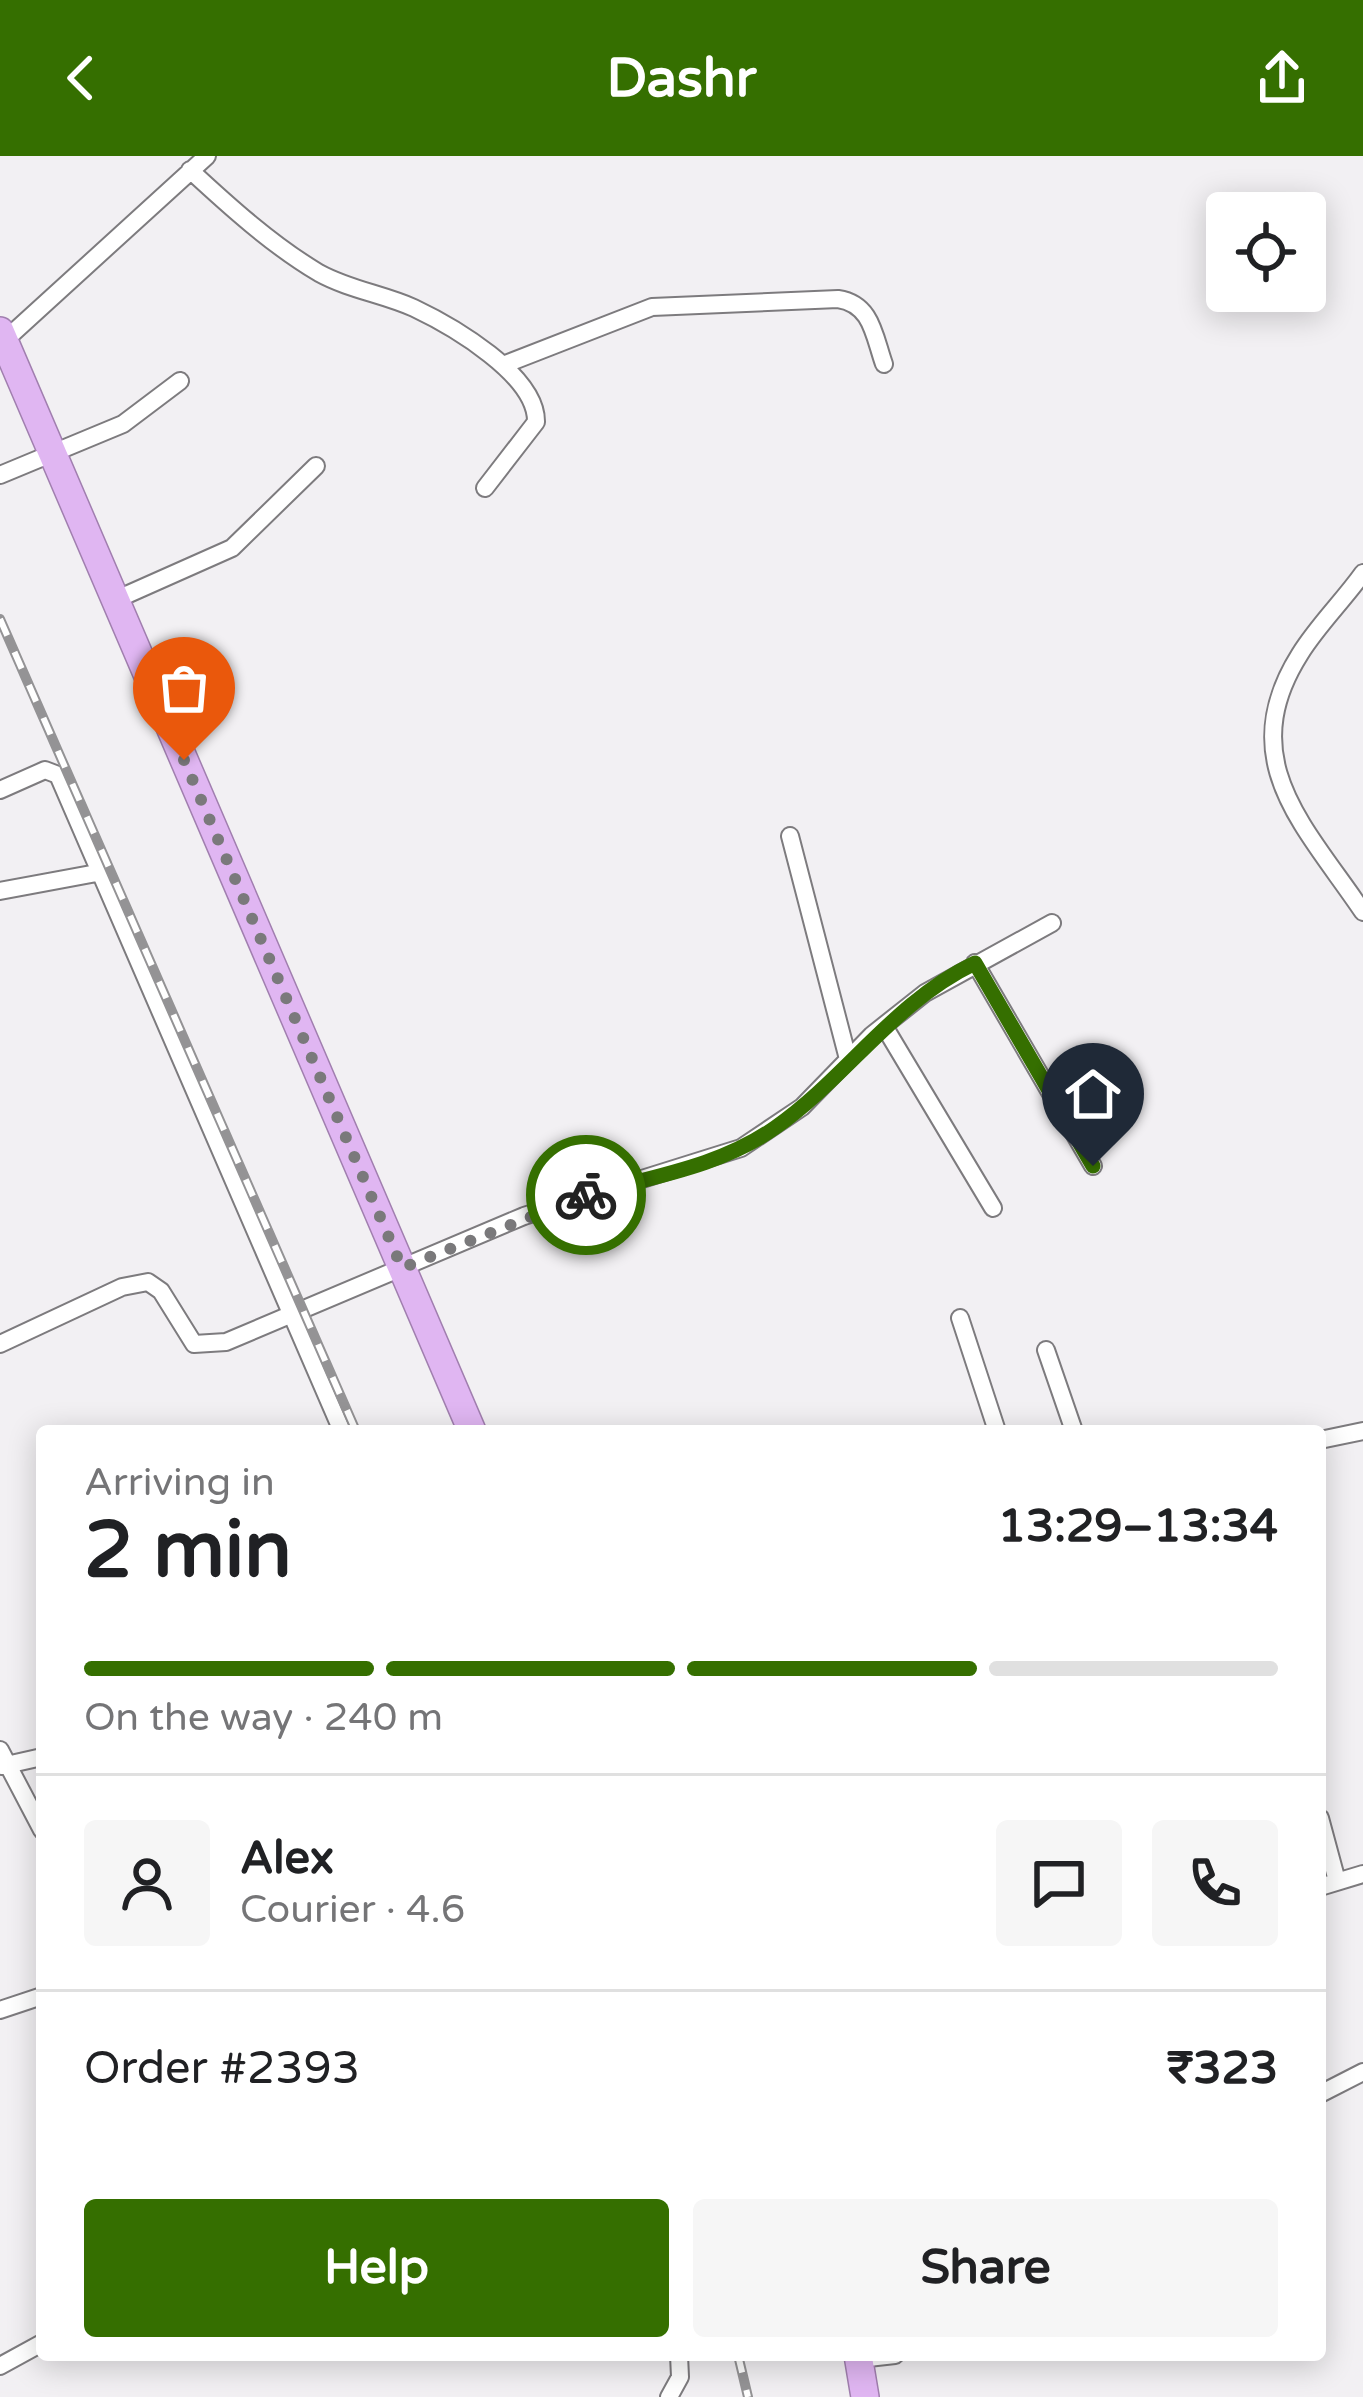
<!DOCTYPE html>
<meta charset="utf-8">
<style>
body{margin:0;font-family:"Varela Round",sans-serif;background:#f6f6f6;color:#202124;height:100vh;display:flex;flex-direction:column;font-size:45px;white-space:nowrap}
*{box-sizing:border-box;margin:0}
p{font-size:39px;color:#757577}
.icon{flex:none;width:66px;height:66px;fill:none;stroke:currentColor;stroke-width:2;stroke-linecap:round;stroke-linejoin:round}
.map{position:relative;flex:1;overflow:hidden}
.side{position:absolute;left:36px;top:1269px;width:1290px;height:936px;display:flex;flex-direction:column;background:#fff;border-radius:12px;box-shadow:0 6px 30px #0003}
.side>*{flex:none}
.fabs{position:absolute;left:1206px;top:36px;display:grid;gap:24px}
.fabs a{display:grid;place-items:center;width:120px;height:120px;border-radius:12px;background:#fff;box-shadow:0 6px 30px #0003;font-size:60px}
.pin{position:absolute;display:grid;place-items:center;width:102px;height:102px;color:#fff;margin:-123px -51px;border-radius:50% 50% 50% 0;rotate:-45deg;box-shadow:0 0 12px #0007}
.pin .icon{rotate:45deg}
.courier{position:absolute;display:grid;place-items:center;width:120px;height:120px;margin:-60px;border:9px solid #356f00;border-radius:50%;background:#fff;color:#222;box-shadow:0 3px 15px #0007}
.head em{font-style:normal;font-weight:700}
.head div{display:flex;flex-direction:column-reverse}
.head{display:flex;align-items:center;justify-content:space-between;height:204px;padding:0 48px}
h1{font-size:78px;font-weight:700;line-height:90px}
.bar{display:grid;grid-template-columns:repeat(4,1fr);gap:18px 12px;align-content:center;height:144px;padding:0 48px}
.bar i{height:15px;border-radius:9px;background:#e0e0e0}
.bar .active{background:#356f00}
.bar p{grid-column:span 4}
.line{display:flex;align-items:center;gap:30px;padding:0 48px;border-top:3px solid #e0e0e0}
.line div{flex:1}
.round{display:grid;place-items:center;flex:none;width:126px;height:126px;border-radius:12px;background:#f6f6f6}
.primary-button{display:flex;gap:24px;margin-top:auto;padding:24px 48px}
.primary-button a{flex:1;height:138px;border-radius:12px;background:#356f00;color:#fff;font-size:48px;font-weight:700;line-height:138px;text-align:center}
.primary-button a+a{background:#f6f6f6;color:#202124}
header{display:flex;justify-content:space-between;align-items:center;height:156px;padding:0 48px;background:#356f00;color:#fff;font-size:54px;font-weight:700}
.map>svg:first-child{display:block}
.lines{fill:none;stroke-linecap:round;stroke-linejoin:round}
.minor-casing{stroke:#7d7b7e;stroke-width:20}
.trunk-casing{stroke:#a17faf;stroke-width:30}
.minor{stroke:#fff;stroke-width:16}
.trunk{stroke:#e0b6f2;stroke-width:27}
.rail-casing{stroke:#949395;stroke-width:10}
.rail{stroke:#fff;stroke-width:6;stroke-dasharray:18;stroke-linecap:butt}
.done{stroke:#7a797b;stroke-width:12;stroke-dasharray:0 21.6}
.route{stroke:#356f00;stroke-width:15}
</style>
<header><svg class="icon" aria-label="back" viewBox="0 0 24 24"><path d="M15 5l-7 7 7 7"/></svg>Dashr<svg class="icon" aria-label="share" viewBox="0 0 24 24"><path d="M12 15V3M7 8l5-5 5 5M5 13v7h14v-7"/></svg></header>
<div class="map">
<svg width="1363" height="2241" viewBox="0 0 1363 2241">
<rect width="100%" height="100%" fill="#f2f0f3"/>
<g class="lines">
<!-- minor casing -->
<g class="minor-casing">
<path id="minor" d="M190,14C230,51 272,89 319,117C350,134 383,138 414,152C452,170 537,219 536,266L485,332
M4,185L207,0
M503,209L652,151L838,143C872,148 874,180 884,208
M0,319L123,268L180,225
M1363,417C1343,445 1318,469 1300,498C1233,604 1305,670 1363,756
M115,444L232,392L316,310
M0,634L45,614L58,619L342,1275
M790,680L848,903
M0,735L102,716
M975,807L1093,1010
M884,870L993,1052
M960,1162L997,1275
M0,1188L122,1131L148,1126L161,1135L194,1188L226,1186L524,1060L741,992L802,951L872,879L925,837L1052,767
M1046,1194L1074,1275
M1320,1284L1363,1275
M0,1594L42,1674
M2,1610L42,1601
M1320,1662L1337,1725
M1320,1731L1363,1718
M0,1854L42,1840
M1320,1938L1363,1916
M859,2203L895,2199
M0,2210L42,2187
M669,2241L680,2221L679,2199"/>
</g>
<!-- trunk casing -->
<g class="trunk-casing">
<path id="trunk" d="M0,175L472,1275
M858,2199L865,2241"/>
</g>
<!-- minor -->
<use href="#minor" class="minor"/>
<!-- trunk -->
<use href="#trunk" class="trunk"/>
<!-- rail casing -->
<g class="rail-casing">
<path id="rail" d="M0,463L356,1275
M738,2199L748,2241"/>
</g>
<!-- rail -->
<use href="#rail" class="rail"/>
</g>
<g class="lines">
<!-- done -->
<path class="done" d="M184,604L402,1112L586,1039"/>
<!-- route -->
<path class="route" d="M586,1039C650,1021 720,1011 776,971C847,921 894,846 975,807L1093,1010"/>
</g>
</svg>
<div class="fabs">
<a><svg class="icon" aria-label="locate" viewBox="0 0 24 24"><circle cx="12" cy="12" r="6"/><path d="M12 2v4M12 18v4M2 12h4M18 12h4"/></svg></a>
</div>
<div class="pin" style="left:184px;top:604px;background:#ea580c"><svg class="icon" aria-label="bag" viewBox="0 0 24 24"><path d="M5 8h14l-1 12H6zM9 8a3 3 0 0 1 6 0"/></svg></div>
<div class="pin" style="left:1093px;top:1010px;background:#1f2937"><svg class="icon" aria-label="home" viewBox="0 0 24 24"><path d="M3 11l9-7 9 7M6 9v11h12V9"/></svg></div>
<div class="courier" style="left:586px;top:1039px"><svg class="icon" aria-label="bike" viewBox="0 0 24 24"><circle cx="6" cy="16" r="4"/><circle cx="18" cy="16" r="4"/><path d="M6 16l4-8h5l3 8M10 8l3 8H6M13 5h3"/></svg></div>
<section class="side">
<div class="head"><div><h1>2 min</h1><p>Arriving in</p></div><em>13:29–13:34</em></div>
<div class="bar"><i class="active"></i><i class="active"></i><i class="active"></i><i></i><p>On the way · 240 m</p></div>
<div class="line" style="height:216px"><a class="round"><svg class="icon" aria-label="person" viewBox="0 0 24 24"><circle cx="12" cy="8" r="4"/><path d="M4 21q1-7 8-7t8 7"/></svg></a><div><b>Alex</b><p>Courier · 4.6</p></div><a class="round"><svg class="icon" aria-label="chat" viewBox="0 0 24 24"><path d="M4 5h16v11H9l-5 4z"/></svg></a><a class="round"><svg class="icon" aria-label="phone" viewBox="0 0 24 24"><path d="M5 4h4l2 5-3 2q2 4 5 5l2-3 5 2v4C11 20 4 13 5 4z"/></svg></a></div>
<div class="line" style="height:156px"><div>Order #2393</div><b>₹323</b></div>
<div class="primary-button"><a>Help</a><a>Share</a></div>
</section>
</div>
